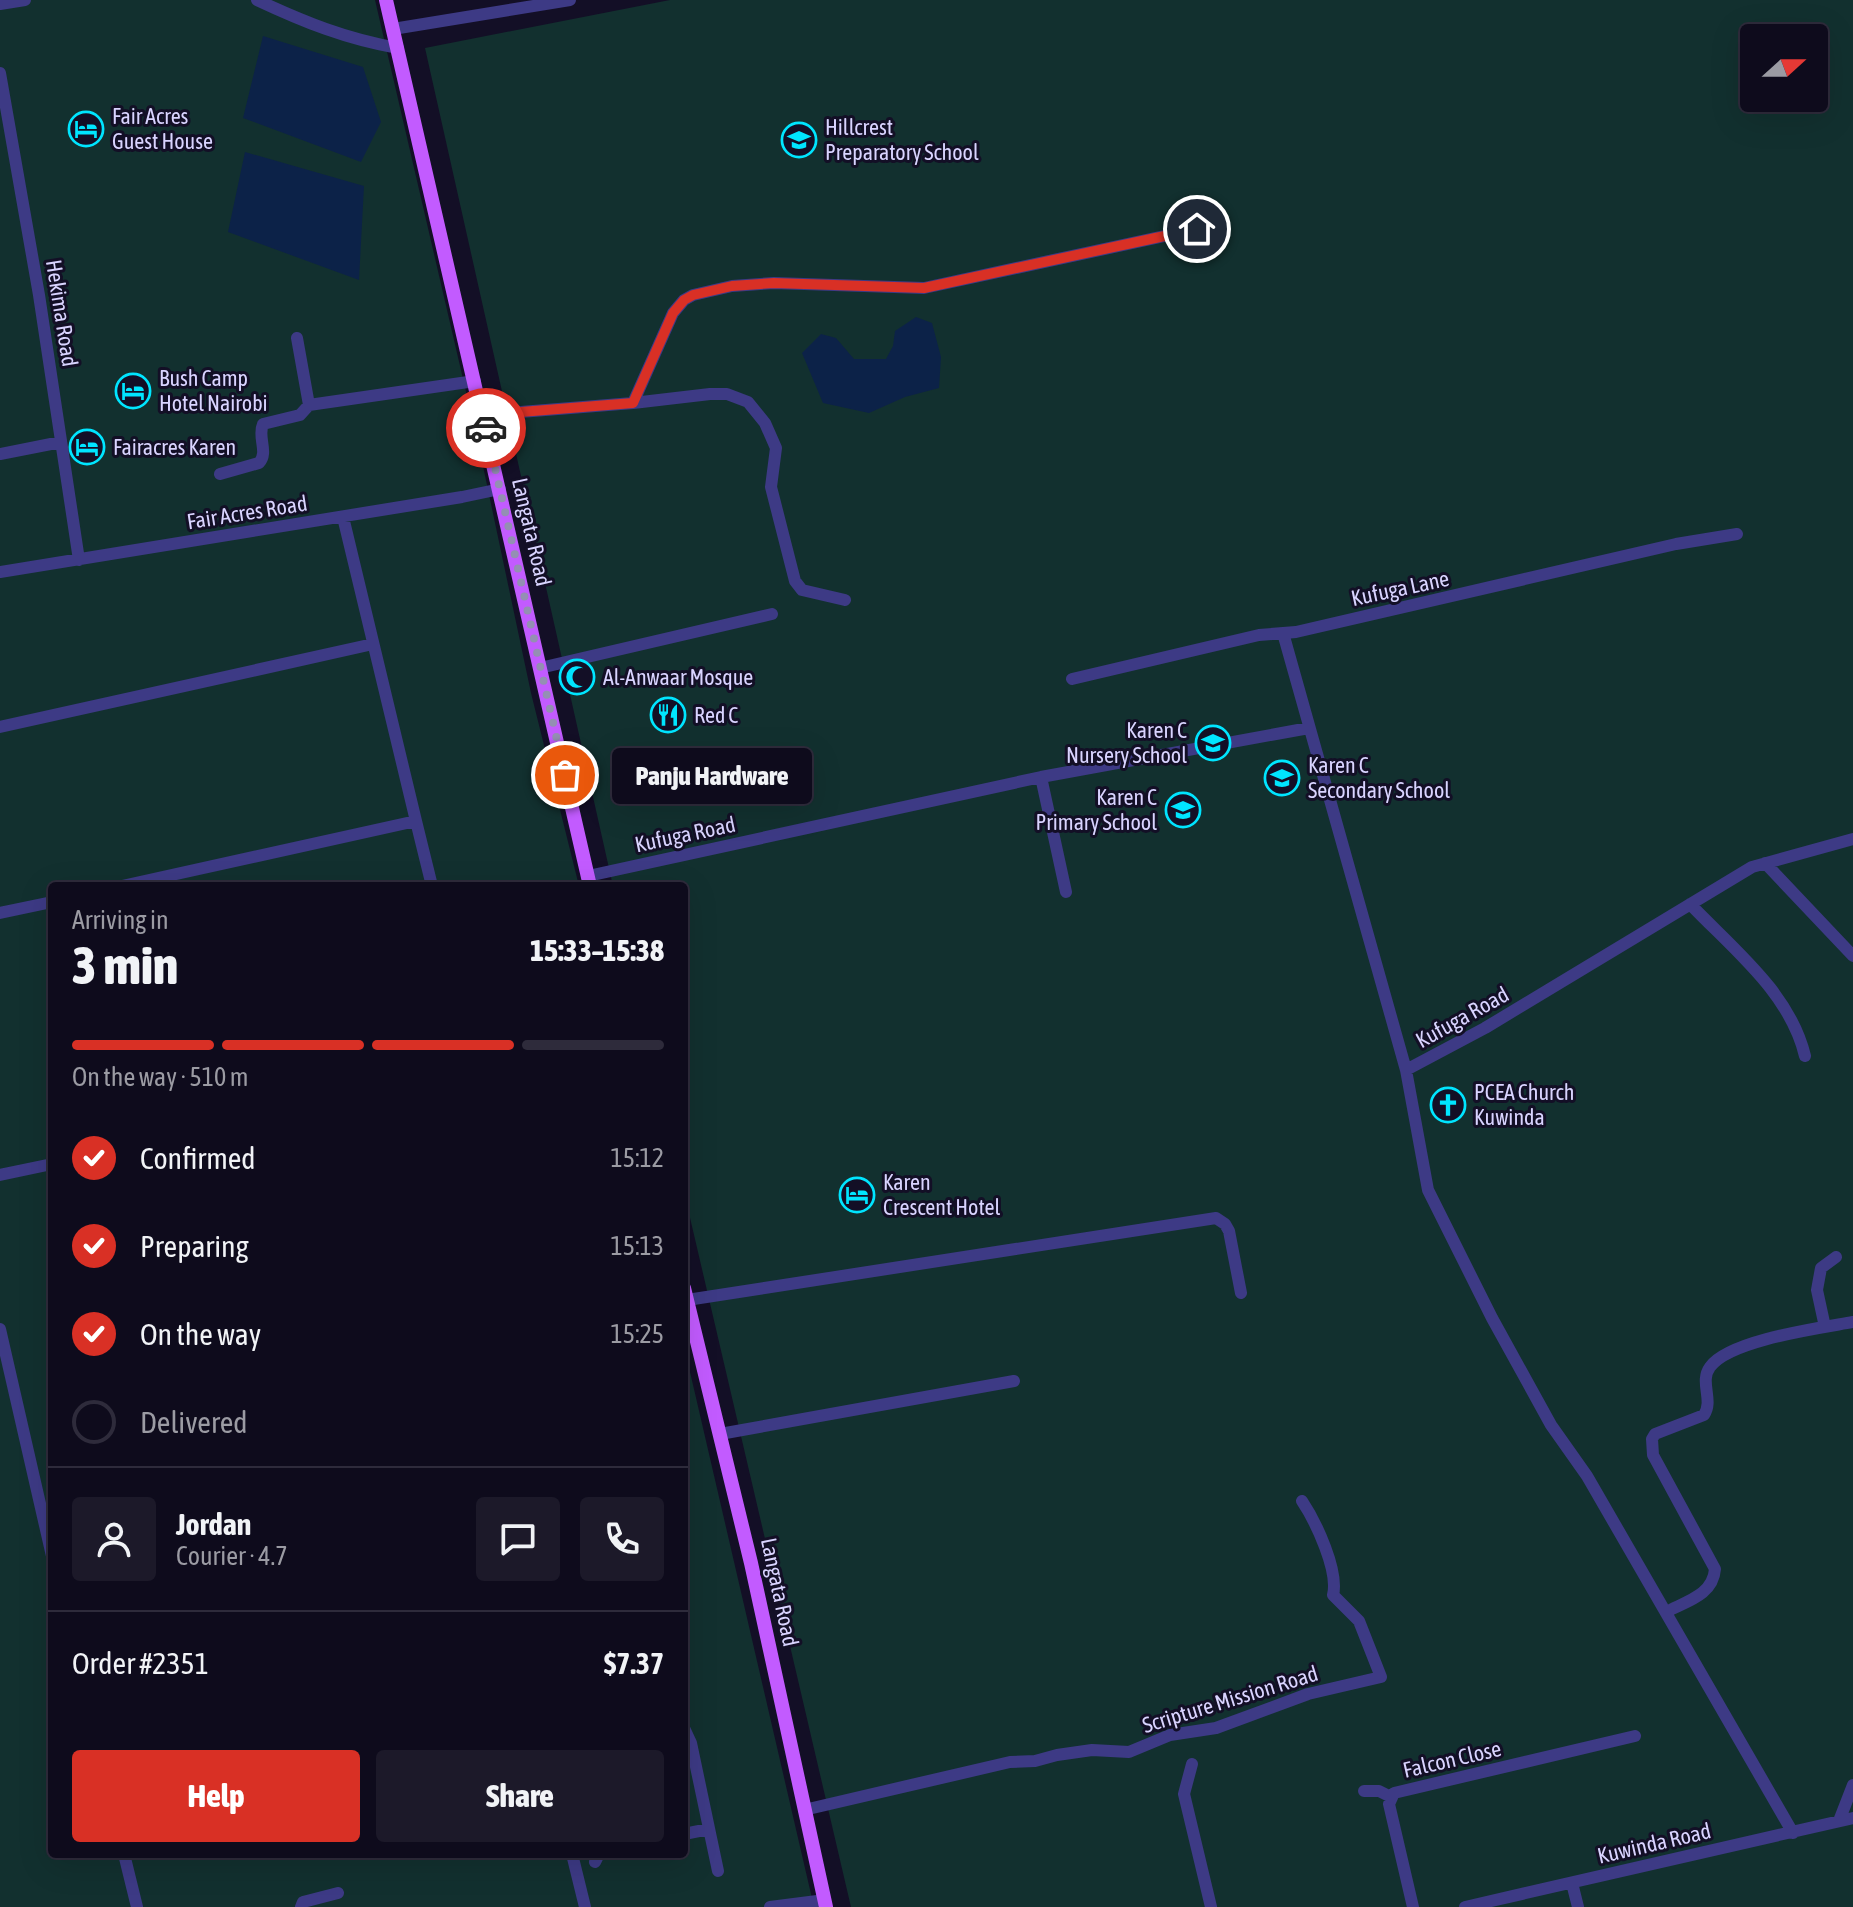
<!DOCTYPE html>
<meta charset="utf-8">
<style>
body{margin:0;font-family:"Asap Condensed",sans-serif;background:#1c1929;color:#f1f3f6;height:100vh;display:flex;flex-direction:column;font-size:30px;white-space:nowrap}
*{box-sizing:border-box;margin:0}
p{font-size:26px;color:#9b9ba3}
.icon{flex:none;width:44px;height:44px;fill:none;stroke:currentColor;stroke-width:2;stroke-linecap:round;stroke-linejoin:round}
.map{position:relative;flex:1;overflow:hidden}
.details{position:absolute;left:48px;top:882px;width:640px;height:976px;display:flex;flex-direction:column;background:#0e0b1c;border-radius:8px;box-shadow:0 8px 32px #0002,0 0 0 2px #2e2b3b}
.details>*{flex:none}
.needle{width:52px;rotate:69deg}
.fabs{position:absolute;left:1740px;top:24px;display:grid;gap:16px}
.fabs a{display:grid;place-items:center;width:88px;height:88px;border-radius:8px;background:#0e0b1c;box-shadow:0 8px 32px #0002,0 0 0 2px #2e2b3b;font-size:40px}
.pin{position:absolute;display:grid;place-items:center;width:68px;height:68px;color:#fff;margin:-34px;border:4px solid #fff;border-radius:50%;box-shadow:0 2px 8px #0007}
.courier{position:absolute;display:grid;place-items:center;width:80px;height:80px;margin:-40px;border:6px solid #d93025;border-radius:50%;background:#fff;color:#222;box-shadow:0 2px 10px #0007}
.bubble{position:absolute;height:56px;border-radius:8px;background:#0e0b1c;box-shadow:0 8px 32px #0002,0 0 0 2px #2e2b3b;font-size:26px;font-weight:800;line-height:56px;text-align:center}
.head em{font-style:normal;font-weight:800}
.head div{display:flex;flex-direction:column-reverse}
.head{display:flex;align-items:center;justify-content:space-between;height:136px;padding:0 24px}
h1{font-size:52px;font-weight:800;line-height:60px}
.bar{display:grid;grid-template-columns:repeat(4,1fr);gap:12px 8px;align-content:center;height:96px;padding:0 24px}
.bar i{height:10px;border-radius:6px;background:#2e2b3b}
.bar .on{background:#d93025}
.bar p{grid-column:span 4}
.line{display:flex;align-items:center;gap:20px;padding:0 24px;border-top:2px solid #2e2b3b}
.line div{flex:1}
.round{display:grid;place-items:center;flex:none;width:84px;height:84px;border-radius:8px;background:#1c1929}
ol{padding:0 24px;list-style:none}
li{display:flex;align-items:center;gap:24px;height:88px}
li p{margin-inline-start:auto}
li .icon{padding:8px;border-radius:50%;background:#d93025;color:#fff;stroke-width:4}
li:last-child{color:#9b9ba3}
li i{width:44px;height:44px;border:4px solid #2e2b3b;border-radius:50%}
.primary-button{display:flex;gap:16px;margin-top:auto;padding:16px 24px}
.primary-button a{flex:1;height:92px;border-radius:8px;background:#d93025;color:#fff;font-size:32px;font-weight:800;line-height:92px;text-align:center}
.primary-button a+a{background:#1c1929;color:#f1f3f6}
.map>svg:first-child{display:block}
.green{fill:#12302f;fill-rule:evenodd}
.water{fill:#0c2248}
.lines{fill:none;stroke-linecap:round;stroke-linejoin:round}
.minor{stroke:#3d3a85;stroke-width:12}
.major{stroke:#c25bff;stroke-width:14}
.done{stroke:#948fb3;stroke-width:8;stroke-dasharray:0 14.4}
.route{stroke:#d93025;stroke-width:10}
.labels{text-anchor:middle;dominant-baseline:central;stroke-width:6;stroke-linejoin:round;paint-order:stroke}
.poi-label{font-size:22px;fill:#d9d4ff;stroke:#130f26;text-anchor:start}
.street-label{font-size:22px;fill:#d9d4ff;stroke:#130f26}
</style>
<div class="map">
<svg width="1853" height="1907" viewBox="0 0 1853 1907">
<rect width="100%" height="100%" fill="#130f26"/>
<!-- green -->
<path class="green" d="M0,0H375L480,452L531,693L579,886H52V1854H684V1346L814,1907H0Z
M670,0H1853V1907H851L684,1192V886H613L425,48ZM1754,38H1814V98H1754Z"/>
<!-- water -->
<path class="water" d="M263,36L363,67L381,122L361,162L243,118Z
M245,152L364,186L359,280L228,232Z
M916,317L932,323L941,357L939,388L905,397L869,413L823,403L802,353L821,334L836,338L854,359H886L893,346L895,331Z"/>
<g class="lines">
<!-- minor -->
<path class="minor" d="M257,0C304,22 346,39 398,48
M0,4L25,0
M393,29L570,0
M0,73L39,295L79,560
M297,338L309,405L475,381
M633,403L673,313L684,300L693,295L732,286L774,283L924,288L1197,229
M483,415L633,403L710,394H727L748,402L765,423L776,448L771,487L795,581L802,590L845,600
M0,454L61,442
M220,474L259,463C269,452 257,437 263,424L300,415L309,405
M0,572L462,497L500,489
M1283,633L1406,1070L1428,1190L1492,1318L1551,1425L1587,1476L1793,1833
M540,668L772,614
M1072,679L1259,635L1296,632L1676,544L1737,534
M0,727L373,644
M1041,777L1066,892
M416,821L432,886
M1765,863L1853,956
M588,876L1041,777L1309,728
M122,886L416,821L343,517
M1690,904C1734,950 1790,993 1805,1056
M0,913L52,902
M1406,1070L1485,1028L1752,867L1853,839
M0,1175L52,1164
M687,1300L1216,1218L1225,1224L1229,1231L1241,1293
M1825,1327L1817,1290L1821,1268L1836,1257
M0,1329L52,1556
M720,1434L1014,1381
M1666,1612C1687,1601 1713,1595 1715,1569L1653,1455L1652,1439L1655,1434L1704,1415C1714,1400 1699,1382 1710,1367C1729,1340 1820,1328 1853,1322
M684,1728L691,1743L718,1871
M1192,1764L1184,1794L1211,1907
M1364,1791H1379L1391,1797
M804,1810L1010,1762L1035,1761L1057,1755L1092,1750L1129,1752L1170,1735L1216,1728L1308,1694L1381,1677L1359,1621L1333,1595C1339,1571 1316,1522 1302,1501
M1839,1821L1853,1785
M684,1834L709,1829
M124,1854L137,1907
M572,1854L585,1907
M595,1862L599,1854
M1572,1883L1578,1907
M301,1907L303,1902L338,1893
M770,1907L825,1900
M1413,1907L1389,1804L1394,1793L1635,1736
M1465,1907L1853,1818"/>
<!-- major -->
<path class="major" d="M386,0L590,886
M684,1288L751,1563L826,1907"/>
</g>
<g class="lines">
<!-- done -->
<path class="done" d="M486,428L565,775"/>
<!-- route -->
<path class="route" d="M486,428L483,415L633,403L673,313L684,300L693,295L732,286L774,283L924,288L1197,229"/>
</g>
<!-- icons -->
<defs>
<g id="hotel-ring" transform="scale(1.8)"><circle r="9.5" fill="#130f26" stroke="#00e5ff" stroke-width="1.5"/><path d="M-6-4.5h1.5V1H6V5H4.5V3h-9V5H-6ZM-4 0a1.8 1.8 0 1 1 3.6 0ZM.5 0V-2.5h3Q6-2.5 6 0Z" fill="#00e5ff"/></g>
<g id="school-ring" transform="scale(1.8)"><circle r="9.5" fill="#130f26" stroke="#00e5ff" stroke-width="1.5"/><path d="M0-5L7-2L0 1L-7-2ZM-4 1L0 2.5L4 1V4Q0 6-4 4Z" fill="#00e5ff"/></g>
<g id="mosque-ring" transform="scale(1.8)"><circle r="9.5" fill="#130f26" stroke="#00e5ff" stroke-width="1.5"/><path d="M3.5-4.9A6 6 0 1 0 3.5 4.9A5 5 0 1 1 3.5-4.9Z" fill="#00e5ff"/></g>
<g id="restaurant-ring" transform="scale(1.8)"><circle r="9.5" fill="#130f26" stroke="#00e5ff" stroke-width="1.5"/><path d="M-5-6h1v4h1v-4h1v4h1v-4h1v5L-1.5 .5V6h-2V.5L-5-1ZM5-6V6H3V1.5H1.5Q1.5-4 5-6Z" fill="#00e5ff"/></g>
<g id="church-ring" transform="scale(1.8)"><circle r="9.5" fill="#130f26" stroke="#00e5ff" stroke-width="1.5"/><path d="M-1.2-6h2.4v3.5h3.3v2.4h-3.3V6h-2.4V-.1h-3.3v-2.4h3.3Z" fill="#00e5ff"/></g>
</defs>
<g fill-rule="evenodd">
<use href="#hotel-ring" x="86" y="129"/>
<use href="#school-ring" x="799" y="140"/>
<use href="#hotel-ring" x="133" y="391"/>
<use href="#hotel-ring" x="87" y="447"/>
<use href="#mosque-ring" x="577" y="677"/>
<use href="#restaurant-ring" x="668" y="715"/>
<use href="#school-ring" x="1213" y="743"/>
<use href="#school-ring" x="1282" y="778"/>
<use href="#school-ring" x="1183" y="810"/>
<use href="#church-ring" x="1448" y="1105"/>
<use href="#hotel-ring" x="857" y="1195"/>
</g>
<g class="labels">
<!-- poi labels -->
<g class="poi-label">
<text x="112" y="116">Fair Acres<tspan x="112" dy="25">Guest House</tspan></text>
<text x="825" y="127">Hillcrest<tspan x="825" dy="25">Preparatory School</tspan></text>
<text x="159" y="378">Bush Camp<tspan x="159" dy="25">Hotel Nairobi</tspan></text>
<text x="113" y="447">Fairacres Karen</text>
<text x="603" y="677">Al-Anwaar Mosque</text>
<text x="694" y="715">Red C</text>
<text x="1187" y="730" text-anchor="end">Karen C<tspan x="1187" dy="25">Nursery School</tspan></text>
<text x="1308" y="765">Karen C<tspan x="1308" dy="25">Secondary School</tspan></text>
<text x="1157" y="797" text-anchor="end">Karen C<tspan x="1157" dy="25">Primary School</tspan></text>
<text x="1474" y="1092">PCEA Church<tspan x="1474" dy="25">Kuwinda</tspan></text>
<text x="883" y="1182">Karen<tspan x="883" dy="25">Crescent Hotel</tspan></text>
</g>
<!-- street labels -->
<g class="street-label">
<text transform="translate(62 313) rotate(81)">Hekima Road</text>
<text transform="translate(247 512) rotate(-9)">Fair Acres Road</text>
<text transform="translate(532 532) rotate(77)">Langata Road</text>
<text transform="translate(1400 588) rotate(-12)">Kufuga Lane</text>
<text transform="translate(685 834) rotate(-12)">Kufuga Road</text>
<text transform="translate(1462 1017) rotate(-29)">Kufuga Road</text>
<text transform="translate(780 1592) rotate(78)">Langata Road</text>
<text transform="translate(1230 1699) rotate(-17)">Scripture Mission Road</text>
<text transform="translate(1452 1759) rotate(-13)">Falcon Close</text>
<text transform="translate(1654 1843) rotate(-13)">Kuwinda Road</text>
</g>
</g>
</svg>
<div class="fabs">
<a><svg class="needle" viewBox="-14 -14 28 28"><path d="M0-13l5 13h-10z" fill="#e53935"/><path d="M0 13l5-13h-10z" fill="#9b9ba3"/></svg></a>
</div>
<div class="pin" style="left:565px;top:775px;background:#ea580c"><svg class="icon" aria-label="bag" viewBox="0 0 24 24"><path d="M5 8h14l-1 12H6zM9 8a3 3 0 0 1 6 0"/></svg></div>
<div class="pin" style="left:1197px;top:229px;background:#1f2937"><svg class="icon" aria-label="home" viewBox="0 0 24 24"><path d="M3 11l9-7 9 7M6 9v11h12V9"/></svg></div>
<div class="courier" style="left:486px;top:428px"><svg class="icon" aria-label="car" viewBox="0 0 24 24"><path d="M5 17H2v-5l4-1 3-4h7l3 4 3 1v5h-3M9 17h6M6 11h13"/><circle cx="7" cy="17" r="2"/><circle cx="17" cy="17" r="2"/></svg></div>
<div class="bubble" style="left:612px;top:748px;width:200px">Panju Hardware</div>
<section class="details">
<div class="head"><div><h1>3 min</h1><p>Arriving in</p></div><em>15:33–15:38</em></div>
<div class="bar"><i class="on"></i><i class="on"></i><i class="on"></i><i></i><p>On the way · 510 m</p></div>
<ol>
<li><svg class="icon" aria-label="check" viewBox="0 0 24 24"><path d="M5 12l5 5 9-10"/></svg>Confirmed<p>15:12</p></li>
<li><svg class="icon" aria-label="check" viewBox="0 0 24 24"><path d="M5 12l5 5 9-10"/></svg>Preparing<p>15:13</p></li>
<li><svg class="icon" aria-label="check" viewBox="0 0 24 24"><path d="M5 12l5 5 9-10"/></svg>On the way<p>15:25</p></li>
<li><i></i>Delivered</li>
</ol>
<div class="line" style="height:144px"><a class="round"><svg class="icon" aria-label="person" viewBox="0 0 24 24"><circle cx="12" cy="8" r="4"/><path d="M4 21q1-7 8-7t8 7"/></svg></a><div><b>Jordan</b><p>Courier · 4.7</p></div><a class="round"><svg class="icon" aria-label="chat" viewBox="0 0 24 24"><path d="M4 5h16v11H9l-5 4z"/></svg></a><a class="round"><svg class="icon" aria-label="phone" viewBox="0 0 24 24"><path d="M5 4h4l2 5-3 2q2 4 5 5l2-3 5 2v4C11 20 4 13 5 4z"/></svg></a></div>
<div class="line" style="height:104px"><div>Order #2351</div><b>$7.37</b></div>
<div class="primary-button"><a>Help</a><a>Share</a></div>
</section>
</div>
